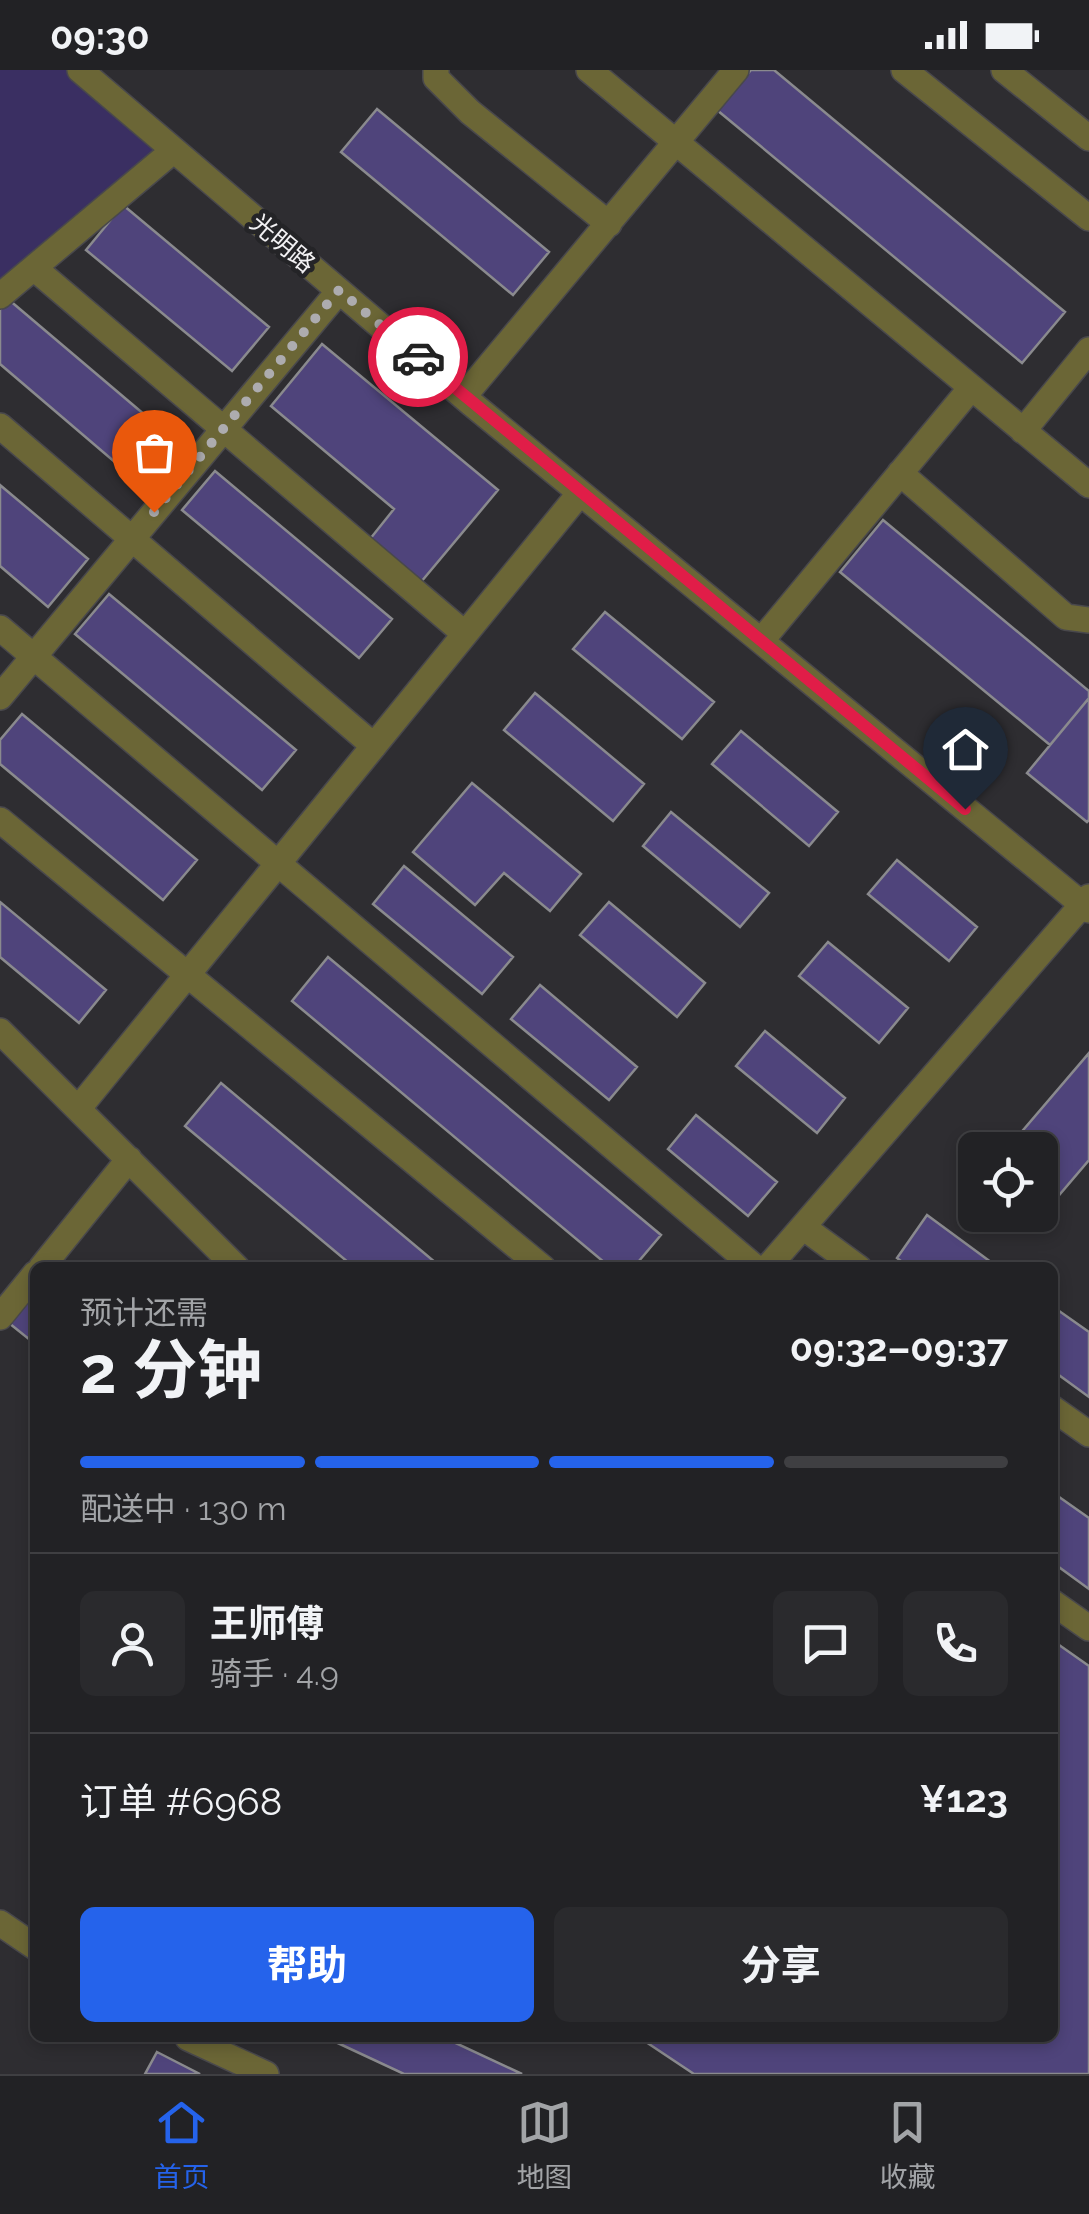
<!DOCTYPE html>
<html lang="zh">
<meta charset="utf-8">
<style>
body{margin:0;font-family:Raleway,"Noto Sans SC",sans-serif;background:#2a2a2d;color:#f1f3f6;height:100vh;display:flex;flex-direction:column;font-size:38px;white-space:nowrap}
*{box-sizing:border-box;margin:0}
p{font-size:32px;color:#a2a4a7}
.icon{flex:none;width:55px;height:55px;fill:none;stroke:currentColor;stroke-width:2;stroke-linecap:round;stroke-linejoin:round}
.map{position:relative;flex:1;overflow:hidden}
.drawer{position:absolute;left:30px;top:1192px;width:1028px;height:780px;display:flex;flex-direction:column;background:#222225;border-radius:15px;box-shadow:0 5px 15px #0003,0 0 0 2px #3f3f42}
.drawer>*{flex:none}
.controls{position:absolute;left:958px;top:1062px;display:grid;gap:20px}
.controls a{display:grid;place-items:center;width:100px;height:100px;border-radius:15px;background:#222225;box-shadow:0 5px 15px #0003,0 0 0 2px #3f3f42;font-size:50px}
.pin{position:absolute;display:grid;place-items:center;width:85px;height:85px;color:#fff;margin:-102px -42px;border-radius:50% 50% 50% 0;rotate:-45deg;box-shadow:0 0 10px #0007}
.pin .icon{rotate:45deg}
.courier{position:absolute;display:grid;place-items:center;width:100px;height:100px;margin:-50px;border:8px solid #e11d48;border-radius:50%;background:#fff;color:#222;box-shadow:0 2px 12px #0007}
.headline em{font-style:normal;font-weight:700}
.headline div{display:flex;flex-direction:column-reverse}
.headline{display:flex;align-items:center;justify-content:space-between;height:170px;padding:0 50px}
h1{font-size:65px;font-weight:700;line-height:75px}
.bar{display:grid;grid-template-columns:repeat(4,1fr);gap:15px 10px;align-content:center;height:120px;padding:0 50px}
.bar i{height:12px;border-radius:8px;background:#3f3f42}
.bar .selected{background:#2563eb}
.bar p{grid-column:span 4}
.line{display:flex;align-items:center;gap:25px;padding:0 50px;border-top:2px solid #3f3f42}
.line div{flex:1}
.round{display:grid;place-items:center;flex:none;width:105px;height:105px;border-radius:15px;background:#2a2a2d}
.primary-button{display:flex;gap:20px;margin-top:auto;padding:20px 50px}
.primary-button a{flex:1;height:115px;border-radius:15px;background:#2563eb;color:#fff;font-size:40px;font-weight:700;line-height:115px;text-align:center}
.primary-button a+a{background:#2a2a2d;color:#f1f3f6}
.status{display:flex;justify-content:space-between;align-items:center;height:70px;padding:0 50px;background:#222225;direction:ltr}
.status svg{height:28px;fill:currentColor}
.tab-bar{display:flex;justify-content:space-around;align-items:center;height:140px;border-top:2px solid #3f3f42;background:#222225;font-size:28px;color:#a2a4a7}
.tab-bar a{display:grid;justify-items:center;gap:5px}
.tab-bar .selected{color:#2563eb}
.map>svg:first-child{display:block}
.green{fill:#3a2f62}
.building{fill:#4f447b;stroke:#8a8a8e;stroke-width:2.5}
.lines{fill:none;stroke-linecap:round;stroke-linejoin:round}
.minor-casing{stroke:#49484c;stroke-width:28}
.minor{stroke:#6b6636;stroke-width:25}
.done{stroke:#adacaf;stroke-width:10;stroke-dasharray:0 18}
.route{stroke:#e11d48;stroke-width:12}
.labels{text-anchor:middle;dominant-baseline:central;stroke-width:9;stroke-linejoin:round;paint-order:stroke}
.street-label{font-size:25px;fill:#f2f1f3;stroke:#242427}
</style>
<div class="status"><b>09:30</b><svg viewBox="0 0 49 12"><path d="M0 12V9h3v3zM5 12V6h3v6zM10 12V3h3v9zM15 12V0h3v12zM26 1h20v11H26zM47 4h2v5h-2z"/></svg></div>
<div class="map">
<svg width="1089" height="2004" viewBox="0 0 1089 2004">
<rect width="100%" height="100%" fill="#2e2d31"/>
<!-- green -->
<path class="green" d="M0,0H80L174,80L0,226Z"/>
<!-- building -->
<path class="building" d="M751,0H774L1065,242L1022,293L717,40Z
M377,39L549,182L513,225L341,82Z
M123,135L269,257L232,301L86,180Z
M8,229L172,368L137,411L0,294V240Z
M322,274L498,420L421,512L370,469L394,439L271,336Z
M215,401L392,549L359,588L182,440Z
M0,415L88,489L48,537L0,496Z
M883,450L1089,621V628L1050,675L840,502Z
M109,524L296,680L262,720L75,564Z
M605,542L714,632L682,669L573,579Z
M535,623L644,714L613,751L504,660Z
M1089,628V750L1087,752L1027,703Z
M22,644L197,790L163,830L0,694V670Z
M741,661L838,742L809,776L712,694Z
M472,713L581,804L550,841L504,803L475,835L413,782Z
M671,742L769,823L740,857L643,776Z
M897,790L977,857L949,891L868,824Z
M404,796L513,887L482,924L373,834Z
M0,832L106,920L79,953L0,887Z
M609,832L705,913L677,947L580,865Z
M828,872L908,938L879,973L799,906Z
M328,887L661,1165L633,1198H611L292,931Z
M540,915L637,997L609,1030L511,949Z
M765,961L845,1028L817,1063L736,996Z
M1089,983V1090L1049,1137L1040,1130V1080H1006Z
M221,1013L442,1198H355L185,1056Z
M696,1045L777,1112L748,1146L668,1079Z
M927,1145L999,1198H910L897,1188Z
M26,1224L35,1232V1274L4,1249Z
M1052,1236L1089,1262V1327L1052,1300Z
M1052,1422L1089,1448V1519L1052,1492Z
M1052,1570L1089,1596V2004H694L640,1968H1052Z
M327,1968H445L522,2004H404Z
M157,1982L200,2004H145Z"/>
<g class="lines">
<!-- minor casing -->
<g class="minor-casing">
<path id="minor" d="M80,0L472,334L1089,840
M436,0V8L470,42L609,154
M589,0L1089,415
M904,0L1089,148
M1004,0L1089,68
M34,198L465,564
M0,226L174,80
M464,326L736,0
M0,356L374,676
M1023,361L1089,280
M900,403L1066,547L1089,550
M0,558L756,1198
M761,571L971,318
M0,627L339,221
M0,750L543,1198
M0,961L237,1198
M78,1039L580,423
M803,1157L859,1198
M41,1198L129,1089
M767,1198L1089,827
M0,1247L35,1204
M1052,1338L1089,1364
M1052,1532L1089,1558
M0,1853L35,1877
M188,1968L266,2004"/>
</g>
<!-- minor -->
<use href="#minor" class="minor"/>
</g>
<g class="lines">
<!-- done -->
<path class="done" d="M154,442L339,220L418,287"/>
<!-- route -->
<path class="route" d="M418,287L965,739"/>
</g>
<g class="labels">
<!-- street labels -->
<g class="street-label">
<text transform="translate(283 173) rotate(40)">光明路</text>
</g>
</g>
</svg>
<div class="controls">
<a><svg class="icon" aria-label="locate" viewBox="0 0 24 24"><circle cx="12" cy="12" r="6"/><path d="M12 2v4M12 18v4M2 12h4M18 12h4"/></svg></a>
</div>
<div class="pin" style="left:154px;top:442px;background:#ea580c"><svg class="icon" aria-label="bag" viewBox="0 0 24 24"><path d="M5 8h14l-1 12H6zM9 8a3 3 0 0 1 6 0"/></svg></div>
<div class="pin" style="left:965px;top:739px;background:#1f2937"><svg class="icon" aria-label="home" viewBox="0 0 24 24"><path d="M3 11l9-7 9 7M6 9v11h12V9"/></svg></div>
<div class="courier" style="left:418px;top:287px"><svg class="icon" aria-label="car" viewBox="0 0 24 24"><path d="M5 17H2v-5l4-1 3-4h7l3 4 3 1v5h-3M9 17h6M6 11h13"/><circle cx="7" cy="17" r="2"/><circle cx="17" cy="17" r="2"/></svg></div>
<section class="drawer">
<div class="headline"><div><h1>2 分钟</h1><p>预计还需</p></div><em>09:32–09:37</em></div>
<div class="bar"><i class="selected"></i><i class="selected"></i><i class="selected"></i><i></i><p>配送中 · 130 m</p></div>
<div class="line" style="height:180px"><a class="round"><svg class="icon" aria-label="person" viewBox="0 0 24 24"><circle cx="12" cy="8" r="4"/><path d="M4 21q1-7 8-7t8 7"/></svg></a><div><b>王师傅</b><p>骑手 · 4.9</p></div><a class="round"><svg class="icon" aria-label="chat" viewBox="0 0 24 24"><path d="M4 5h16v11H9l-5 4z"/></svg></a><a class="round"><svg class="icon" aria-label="phone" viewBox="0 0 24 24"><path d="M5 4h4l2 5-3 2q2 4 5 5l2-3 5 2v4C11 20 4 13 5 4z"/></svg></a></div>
<div class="line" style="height:130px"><div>订单 #6968</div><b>¥123</b></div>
<div class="primary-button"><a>帮助</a><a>分享</a></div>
</section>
</div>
<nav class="tab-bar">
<a class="selected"><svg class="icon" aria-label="home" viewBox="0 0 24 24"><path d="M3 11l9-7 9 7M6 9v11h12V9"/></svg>首页</a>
<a><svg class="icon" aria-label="map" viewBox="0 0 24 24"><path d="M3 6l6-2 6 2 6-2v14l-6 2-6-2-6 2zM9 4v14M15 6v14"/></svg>地图</a>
<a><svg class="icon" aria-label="saved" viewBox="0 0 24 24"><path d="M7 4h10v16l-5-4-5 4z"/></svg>收藏</a>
</nav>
